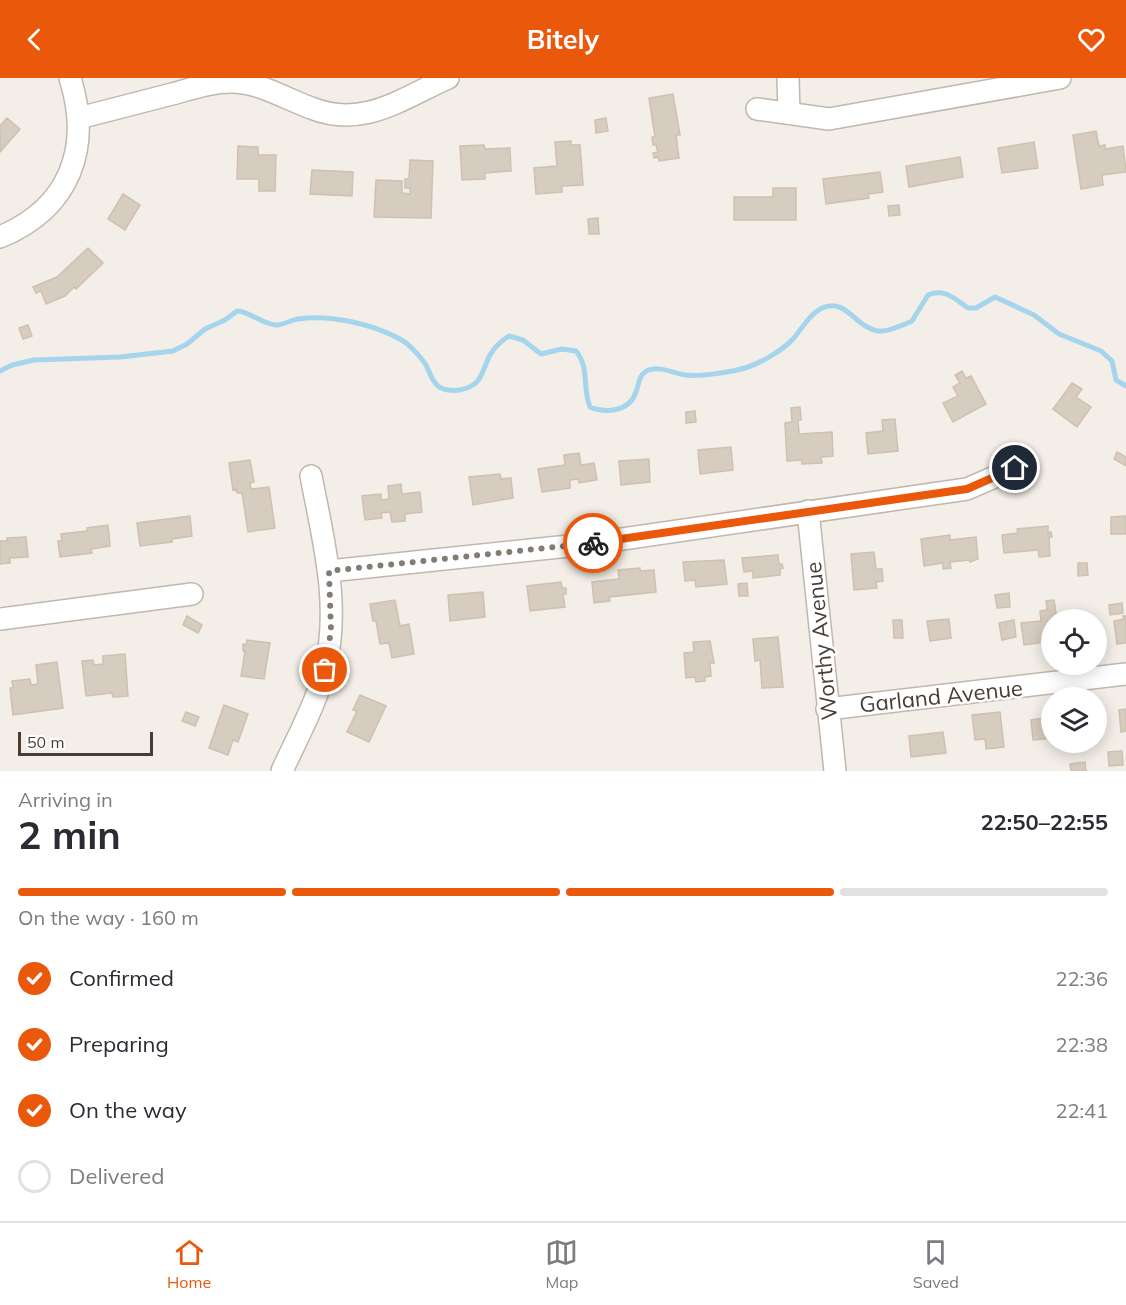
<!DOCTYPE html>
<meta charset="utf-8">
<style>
body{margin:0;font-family:Mulish,sans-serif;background:#f2f2f3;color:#2b2b33;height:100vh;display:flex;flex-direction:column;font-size:22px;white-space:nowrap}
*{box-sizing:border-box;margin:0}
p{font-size:20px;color:#7c7c81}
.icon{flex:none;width:33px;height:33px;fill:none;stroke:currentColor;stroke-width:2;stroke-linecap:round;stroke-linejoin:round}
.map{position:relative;height:693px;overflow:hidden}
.panel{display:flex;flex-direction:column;background:#fff;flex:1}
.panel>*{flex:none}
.tools{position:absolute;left:1041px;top:531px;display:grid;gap:12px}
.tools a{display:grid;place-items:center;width:66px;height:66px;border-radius:50%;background:#fff;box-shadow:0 3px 15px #0003;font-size:30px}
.scale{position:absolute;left:18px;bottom:15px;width:135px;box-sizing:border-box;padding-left:6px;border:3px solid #463e36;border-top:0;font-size:16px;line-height:21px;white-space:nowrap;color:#463e36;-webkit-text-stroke:4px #fff;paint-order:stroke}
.pin{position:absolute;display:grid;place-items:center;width:51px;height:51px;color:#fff;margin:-26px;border:3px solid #fff;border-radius:50%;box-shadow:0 2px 6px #0007}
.courier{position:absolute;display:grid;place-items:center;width:60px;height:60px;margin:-30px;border:4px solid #ea580c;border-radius:50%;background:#fff;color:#222;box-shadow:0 2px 8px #0007}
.headline em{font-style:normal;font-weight:700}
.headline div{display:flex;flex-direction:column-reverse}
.headline{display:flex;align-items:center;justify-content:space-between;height:102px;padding:0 18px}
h1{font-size:39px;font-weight:700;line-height:45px}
.bar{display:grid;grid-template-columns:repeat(4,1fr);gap:9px 6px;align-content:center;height:72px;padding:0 18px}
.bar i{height:8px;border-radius:4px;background:#e1e1e2}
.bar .selected{background:#ea580c}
.bar p{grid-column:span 4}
ol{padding:0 18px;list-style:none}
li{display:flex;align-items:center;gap:18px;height:66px}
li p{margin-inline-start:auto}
li .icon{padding:6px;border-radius:50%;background:#ea580c;color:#fff;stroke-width:4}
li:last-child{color:#7c7c81}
li i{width:33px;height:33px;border:3px solid #e1e1e2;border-radius:50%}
header{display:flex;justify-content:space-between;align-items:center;height:78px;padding:0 18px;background:#ea580c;color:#fff;font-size:27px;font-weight:700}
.tab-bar{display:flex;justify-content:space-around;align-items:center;height:84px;border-top:2px solid #e1e1e2;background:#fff;font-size:16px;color:#7c7c81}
.tab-bar a{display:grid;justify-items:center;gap:3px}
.tab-bar .selected{color:#ea580c}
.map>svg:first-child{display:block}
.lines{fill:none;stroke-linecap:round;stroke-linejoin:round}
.stream{stroke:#a5d5ed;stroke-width:5}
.building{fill:#d7ccc0;stroke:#cec1b0;stroke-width:1.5}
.minor-casing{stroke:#c1b8ad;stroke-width:24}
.minor{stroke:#fff;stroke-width:21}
.done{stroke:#837c74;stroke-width:6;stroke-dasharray:0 10.8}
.route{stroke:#ea580c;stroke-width:8}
.labels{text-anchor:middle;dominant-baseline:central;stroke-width:5;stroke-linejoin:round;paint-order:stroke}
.street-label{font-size:22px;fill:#463e36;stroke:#fff}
</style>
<header><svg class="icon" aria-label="back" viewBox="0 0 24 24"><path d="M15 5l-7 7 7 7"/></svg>Bitely<svg class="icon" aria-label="heart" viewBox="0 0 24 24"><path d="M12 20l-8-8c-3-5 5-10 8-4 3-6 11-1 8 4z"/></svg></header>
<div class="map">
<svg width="1126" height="693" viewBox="0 0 1126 693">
<rect width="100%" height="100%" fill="#f3eee7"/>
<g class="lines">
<!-- stream -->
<path class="stream" d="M0,293L12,287L34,282L120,279L173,273L187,266L205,251L225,242L237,233C251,234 262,246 276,247C284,247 291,242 298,241C330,236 372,246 400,261C409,266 421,279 426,287C429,293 432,303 437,307C441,312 452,313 459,312C483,308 481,294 490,277C495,268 501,263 509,258L523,262L541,276L562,271L576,273C590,290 582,310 590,329C606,336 630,333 636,314C639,307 638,299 645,294C656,286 673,295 685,297C701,299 732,294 748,289C763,284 784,271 794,260C802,250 810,236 822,230C846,219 856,250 878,253C888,254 903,247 912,243L928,217C945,210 955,221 968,230H976L995,219L1034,237L1059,256L1101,273L1112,283L1116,302L1126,308"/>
</g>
<!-- building -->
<path class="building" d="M673,16L680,57H676L679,80L659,83L658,79L654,80L653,75L658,74L656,67H653L652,59H655L649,20Z
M7,40L20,51L0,74V48Z
M606,40L608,53L596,55L595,42Z
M1096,53L1099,68L1105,67V71L1123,68L1126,94L1102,97L1103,107L1081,111L1073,57Z
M571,63V67H580L583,107L562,108V114L536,116L534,90L557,88L555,64Z
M1034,64L1038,90L1002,95L998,70Z
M484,67L485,71L510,70L511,93L485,95V101L462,102L460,68Z
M238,68L258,69V77H276L275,113H259V101H237Z
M960,79L963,99L909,109L906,88Z
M410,82L433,83L431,140L374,139L376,102L402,103V115L410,116V110H405V101H409Z
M312,92L353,94L352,118L310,116Z
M880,94L883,114L868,116L869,120L826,126L823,101Z
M773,110H796V142H734V119H773Z
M123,116L140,127L125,152L108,141Z
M899,127L900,137L889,138L888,128Z
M598,140L599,156H589L588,141Z
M88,170L103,185L76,211L74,209L65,218L46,226L41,213L36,215L33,209L57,199Z
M28,247L32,258L23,261L19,250Z
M962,293L966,300L971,298L986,326L953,344L943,325L958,318L953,309L960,305L955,297Z
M1072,305L1082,311L1076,319L1091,329L1077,349L1053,331Z
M800,329L801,342H798L799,356L832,354L833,378L821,379L822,385L802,386V382L787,383L785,345L792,344L791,330Z
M695,333L696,344L686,345V334Z
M895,341L898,373L868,376L866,355L883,353L882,342Z
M731,369L733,392L700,396L698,372Z
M1117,374L1126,379V388L1114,381Z
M579,375L581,387L594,385L597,402L579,405L578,401L570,402V410L542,414L538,391L565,387L564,377Z
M649,381L650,404L621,407L619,383Z
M250,382L254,404L250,405L251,411L269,409L275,450L248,454L242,415H237L236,411L233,412L229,385Z
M500,396L501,401L511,400L513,420L473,427L469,399Z
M401,406L402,416L420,414L422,434L405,436V443L392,444L390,434L381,435L382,440L365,442L362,418L381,416V422L389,421L388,408Z
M190,438L192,458L172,461V464L140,468L137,445Z
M1126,438V456H1111V439Z
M108,447L110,468L91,471L92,475L60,479L58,463H62L61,456L87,453V450Z
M1048,448V455L1051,454L1052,459H1049L1050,478L1039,479L1038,472L1004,475L1002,457L1018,455L1017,451Z
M950,457V462L976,459L978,481L970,484L969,482L950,484L951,490L943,491V485L924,488L921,461Z
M26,459L28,479L10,480V485L0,486V463H7V460Z
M874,474L876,491H882L883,503L876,504L877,510L854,512L851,476Z
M778,477L779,486H782L783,490L780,491V497L753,500V493L744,494L742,480Z
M724,482L727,506L696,509L695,502L685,503L683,484Z
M1078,485H1087L1088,497L1078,498Z
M640,490V493L654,492L656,514L609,519L610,523L594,525L592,504L619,501L618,492Z
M561,504L562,510H566V516H563L565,529L530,533L527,508Z
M747,505L748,518H739L738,506Z
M483,514L485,539L450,543L448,517Z
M1009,515L1010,529L997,530L995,517Z
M395,522L400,548L409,546L414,576L392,580L389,565L380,566L376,543H373L370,526Z
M1054,522L1057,542H1052V563L1024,567L1021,545L1041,543L1040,533L1047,532L1046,523Z
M1122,525L1123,535L1110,537L1109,527Z
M187,538L202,547L198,555L183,547Z
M1123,538H1126V565L1117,566L1114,543L1124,541Z
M949,541L951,560L930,563L927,543Z
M893,542H902L903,560H894Z
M1014,542L1016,559L1002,562L999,545Z
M778,559L783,609L762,610L760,582L755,583L753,561Z
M247,562L270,565L264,601L241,598L245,573H243V566L246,567Z
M710,563L714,585H710L711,598L705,599V603L696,604L695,599L686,600L684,575L694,574L693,564Z
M125,576L128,618L113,619L112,615L86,618L82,583L93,582L94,587L103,586V578Z
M57,584L63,630L13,637L10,610H13L12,603L30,601L31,607L38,606L36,587Z
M360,617L386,628L369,664L347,654L357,633L353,632Z
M224,627L248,636L238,664L233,662L228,677L209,670Z
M1126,631V653L1121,654L1119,632Z
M186,634L199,639L195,648L182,643Z
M1000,634L1004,669L986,671L985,661L975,662L972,637Z
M1052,639V660L1033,662L1031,642Z
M943,654L946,675L911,679L909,658Z
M1122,673L1123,687L1109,688L1108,674Z
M1085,684L1086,693H1071L1070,686Z"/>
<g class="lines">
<!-- minor casing -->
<g class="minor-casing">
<path id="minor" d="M788,0L789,35
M757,31L829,41L1060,0
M79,40C110,32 141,24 172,16C191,11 213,3 234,4C261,5 286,21 311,30C364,51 402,20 448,0
M0,159C70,130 92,70 70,0
M808,433L835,693
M329,493L588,466L967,411L1015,390
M0,541L192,516
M827,631L1126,596
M282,693C297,660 316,626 325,591C341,527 323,461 311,398"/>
</g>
<!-- minor -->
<use href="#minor" class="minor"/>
</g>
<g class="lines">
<!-- done -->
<path class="done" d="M325,592L331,552L329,493L593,465"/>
<!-- route -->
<path class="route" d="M593,465L967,411L1015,390"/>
</g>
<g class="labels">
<!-- street labels -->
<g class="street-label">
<text transform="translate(821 563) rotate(-96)">Worthy Avenue</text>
<text transform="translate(941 618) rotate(-6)">Garland Avenue</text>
</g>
</g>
</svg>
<div class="tools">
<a><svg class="icon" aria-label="locate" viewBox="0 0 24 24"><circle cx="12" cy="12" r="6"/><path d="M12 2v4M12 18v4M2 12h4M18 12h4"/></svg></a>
<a><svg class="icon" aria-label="layers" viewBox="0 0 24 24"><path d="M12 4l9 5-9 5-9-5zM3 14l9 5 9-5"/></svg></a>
</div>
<div class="scale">50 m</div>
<div class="pin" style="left:325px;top:592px;background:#ea580c"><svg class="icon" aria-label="bag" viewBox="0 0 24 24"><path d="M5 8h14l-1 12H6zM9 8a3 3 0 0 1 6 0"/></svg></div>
<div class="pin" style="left:1015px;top:390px;background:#1f2937"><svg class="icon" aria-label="home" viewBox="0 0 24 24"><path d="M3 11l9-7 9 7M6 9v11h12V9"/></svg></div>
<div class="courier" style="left:593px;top:465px"><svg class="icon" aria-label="bike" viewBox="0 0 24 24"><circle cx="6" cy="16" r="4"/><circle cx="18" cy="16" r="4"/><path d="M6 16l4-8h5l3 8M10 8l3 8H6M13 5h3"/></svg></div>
</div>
<section class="panel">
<div class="headline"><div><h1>2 min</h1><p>Arriving in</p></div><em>22:50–22:55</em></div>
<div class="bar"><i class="selected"></i><i class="selected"></i><i class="selected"></i><i></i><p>On the way · 160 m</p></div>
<ol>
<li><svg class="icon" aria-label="check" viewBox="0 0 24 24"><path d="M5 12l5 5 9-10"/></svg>Confirmed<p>22:36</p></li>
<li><svg class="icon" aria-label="check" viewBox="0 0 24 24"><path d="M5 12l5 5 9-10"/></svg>Preparing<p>22:38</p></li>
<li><svg class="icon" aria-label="check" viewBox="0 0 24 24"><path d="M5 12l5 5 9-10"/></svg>On the way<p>22:41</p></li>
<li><i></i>Delivered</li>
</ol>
</section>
<nav class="tab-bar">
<a class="selected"><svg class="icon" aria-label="home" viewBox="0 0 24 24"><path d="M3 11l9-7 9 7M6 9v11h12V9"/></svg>Home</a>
<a><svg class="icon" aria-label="map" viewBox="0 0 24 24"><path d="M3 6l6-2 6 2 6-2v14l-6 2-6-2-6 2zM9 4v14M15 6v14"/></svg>Map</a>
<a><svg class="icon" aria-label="saved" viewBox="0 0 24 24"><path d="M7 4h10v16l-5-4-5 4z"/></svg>Saved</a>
</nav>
